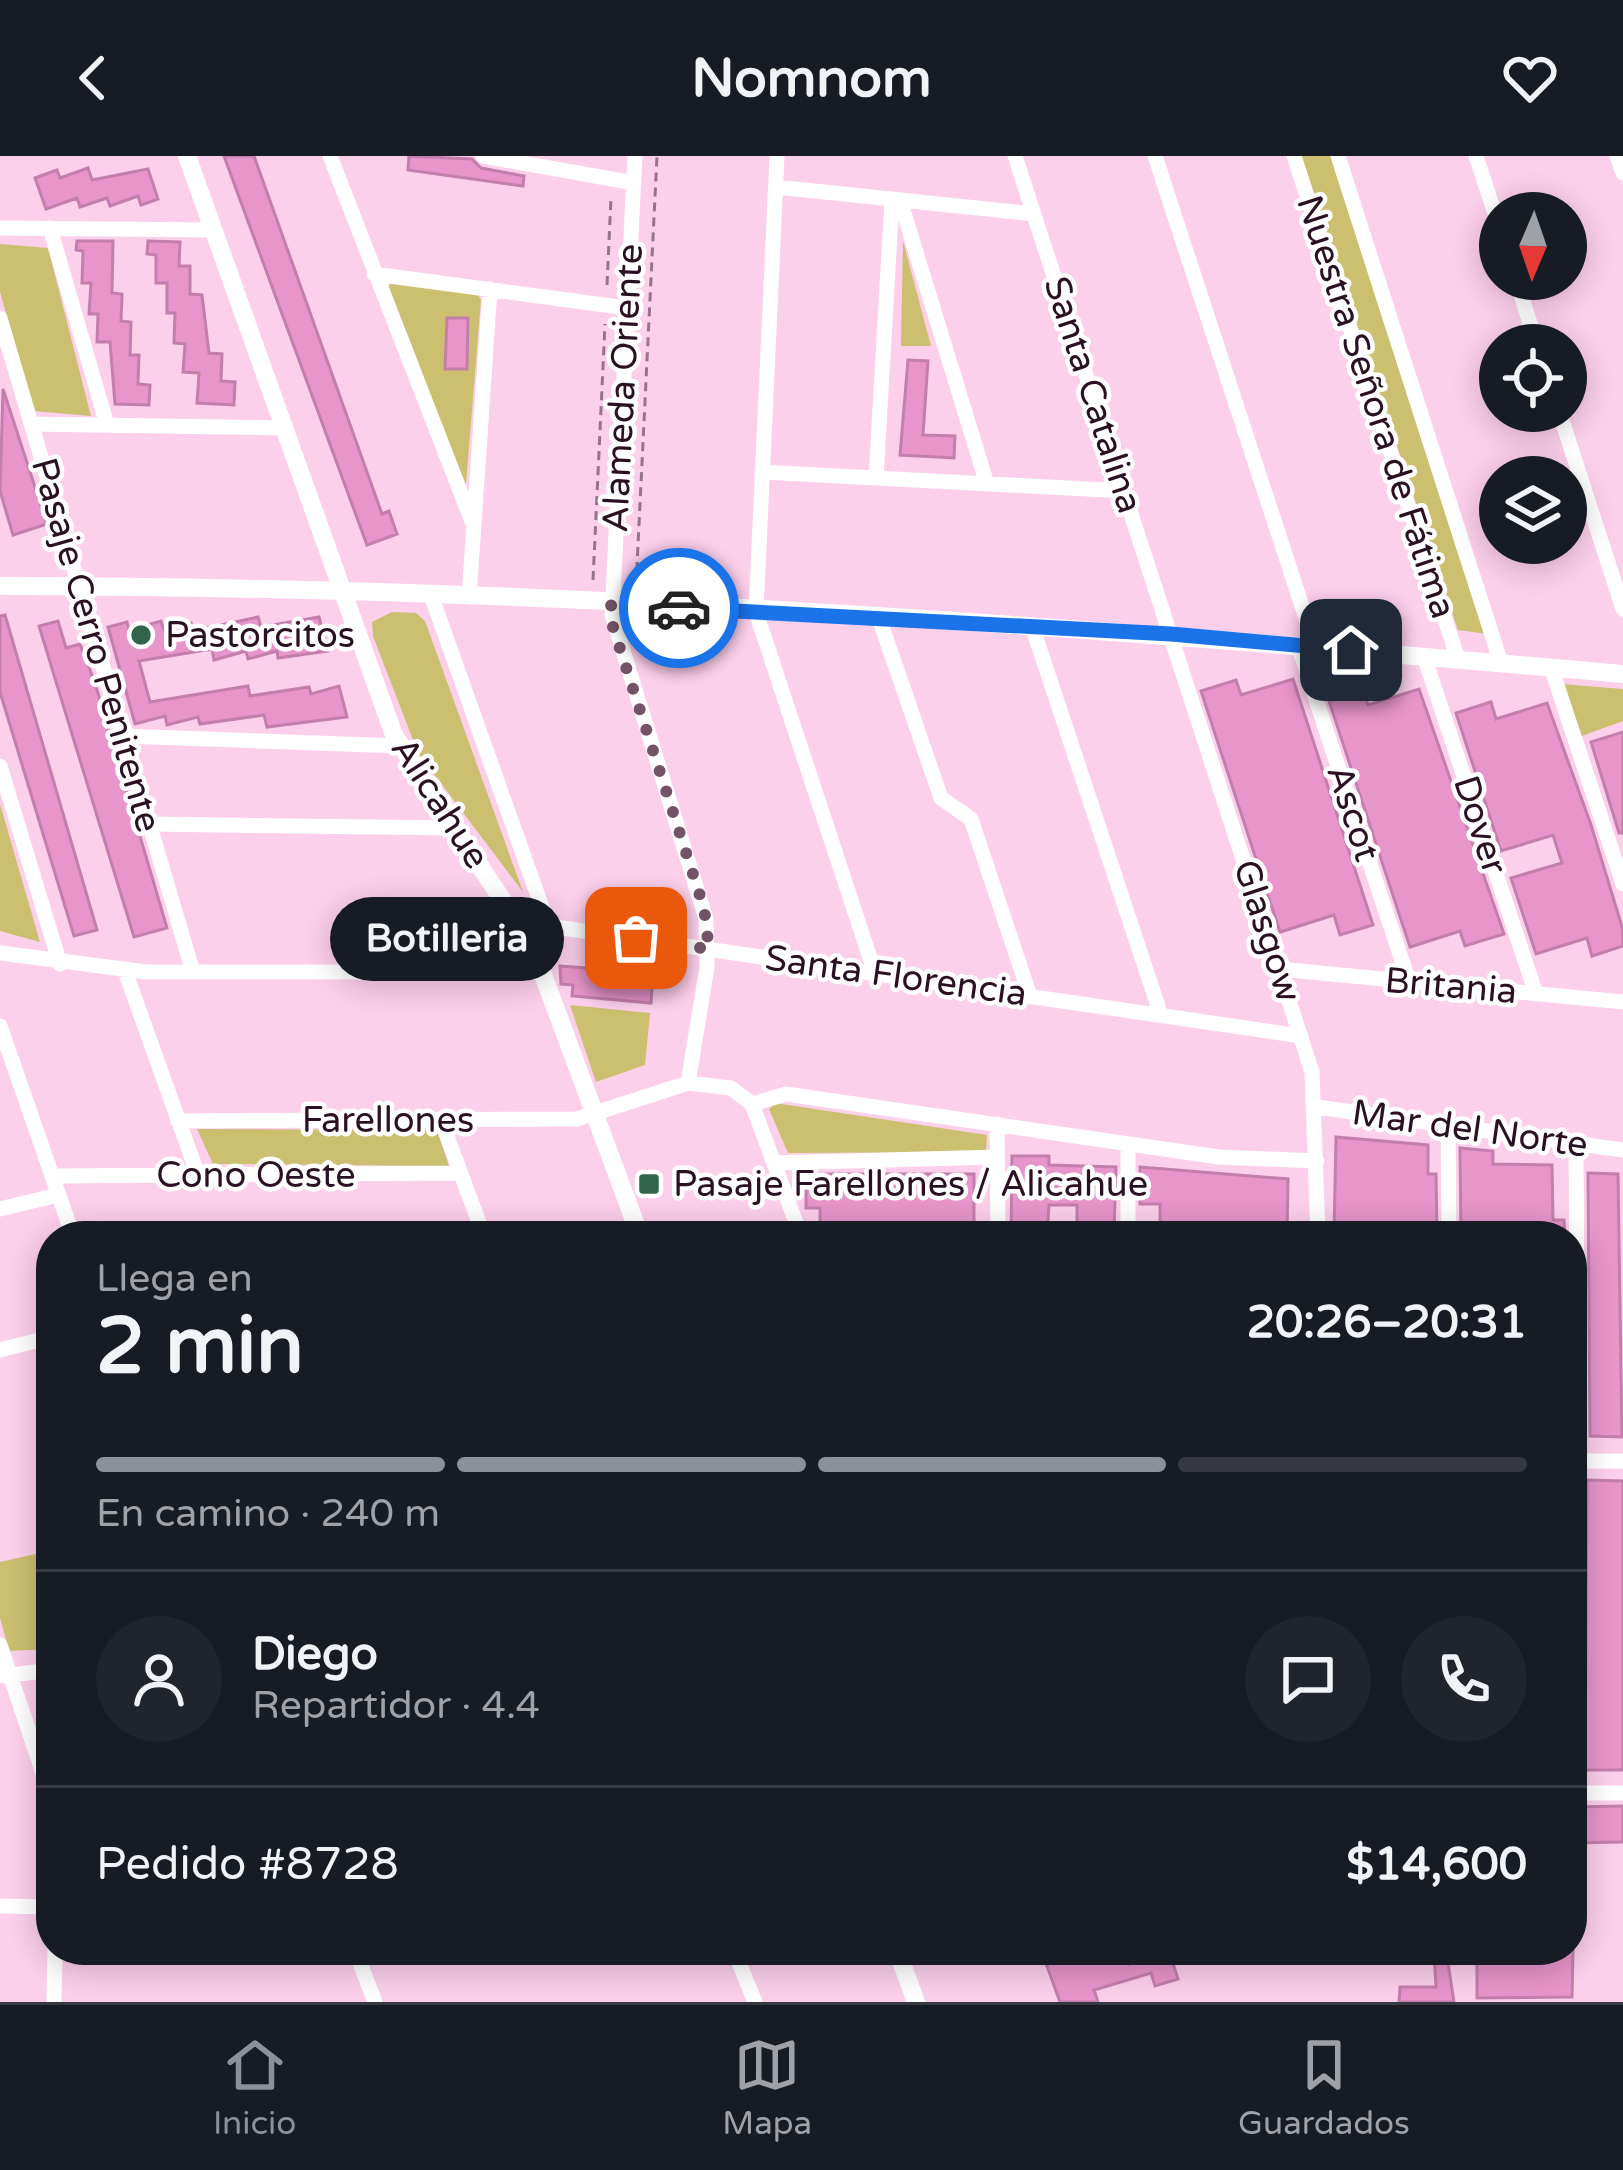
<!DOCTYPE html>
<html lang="es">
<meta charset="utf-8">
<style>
body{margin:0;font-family:"Varela Round",sans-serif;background:#20242c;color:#f1f3f6;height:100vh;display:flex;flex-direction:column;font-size:45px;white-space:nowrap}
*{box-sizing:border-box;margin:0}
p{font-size:39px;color:#9ea1a6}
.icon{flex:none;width:66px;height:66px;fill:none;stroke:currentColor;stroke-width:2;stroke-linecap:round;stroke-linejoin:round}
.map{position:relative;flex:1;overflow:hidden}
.side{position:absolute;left:36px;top:1065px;width:1551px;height:744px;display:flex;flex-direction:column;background:#171b24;border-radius:48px;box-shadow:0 6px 30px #0003}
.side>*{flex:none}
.needle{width:78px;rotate:182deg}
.tools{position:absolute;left:1479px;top:36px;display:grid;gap:24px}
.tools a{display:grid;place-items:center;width:108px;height:108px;border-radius:50%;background:#171b24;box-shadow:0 6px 30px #0003;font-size:60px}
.pin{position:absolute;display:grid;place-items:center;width:102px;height:102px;color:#fff;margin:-51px;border-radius:24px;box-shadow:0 6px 18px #0006}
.courier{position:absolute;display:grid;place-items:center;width:120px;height:120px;margin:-60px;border:9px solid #1a73e8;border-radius:50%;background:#fff;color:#222;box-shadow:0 3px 15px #0007}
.bubble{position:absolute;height:84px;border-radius:42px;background:#171b24;box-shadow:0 6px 30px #0003;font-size:39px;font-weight:700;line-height:84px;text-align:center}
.overview em{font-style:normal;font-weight:700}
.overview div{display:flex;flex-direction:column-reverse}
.overview{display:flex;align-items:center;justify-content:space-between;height:204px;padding:0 60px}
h1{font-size:78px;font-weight:700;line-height:90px}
.bar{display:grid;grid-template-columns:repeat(4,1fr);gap:18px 12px;align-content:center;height:144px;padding:0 60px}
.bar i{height:15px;border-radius:9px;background:#363941}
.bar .selected{background:#8c9099}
.bar p{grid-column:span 4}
.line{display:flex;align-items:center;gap:30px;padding:0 60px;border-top:3px solid #363941}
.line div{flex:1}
.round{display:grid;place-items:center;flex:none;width:126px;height:126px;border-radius:63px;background:#20242c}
header{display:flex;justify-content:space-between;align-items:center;height:156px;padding:0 60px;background:#171b24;font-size:54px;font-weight:700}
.tab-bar{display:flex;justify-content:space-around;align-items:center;height:168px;border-top:3px solid #363941;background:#171b24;font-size:33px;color:#9ea1a6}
.tab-bar a{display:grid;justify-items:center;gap:6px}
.tab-bar .selected{color:#8c9099}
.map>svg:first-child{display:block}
.green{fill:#ccbf70}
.building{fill:#e795cb;stroke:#c37fac;stroke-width:3}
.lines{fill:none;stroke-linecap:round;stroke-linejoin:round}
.path{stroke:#98748b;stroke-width:3;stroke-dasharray:9 6;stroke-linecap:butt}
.minor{stroke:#fff;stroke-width:15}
.tertiary{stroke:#fff;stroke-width:18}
.done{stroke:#745368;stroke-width:12;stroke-dasharray:0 21.6}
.route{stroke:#1a73e8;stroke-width:15}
.poi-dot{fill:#30654b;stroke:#fff;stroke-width:4.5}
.labels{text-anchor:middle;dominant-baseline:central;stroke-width:9;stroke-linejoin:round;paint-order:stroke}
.street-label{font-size:36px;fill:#2a1022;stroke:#fff}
.poi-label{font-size:36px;fill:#2a1022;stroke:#fff;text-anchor:start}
</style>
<header><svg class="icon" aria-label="back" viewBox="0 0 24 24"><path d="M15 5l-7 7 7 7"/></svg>Nomnom<svg class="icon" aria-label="heart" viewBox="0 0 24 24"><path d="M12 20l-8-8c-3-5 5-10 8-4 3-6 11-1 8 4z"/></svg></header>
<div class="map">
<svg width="1623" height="1846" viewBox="0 0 1623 1846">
<rect width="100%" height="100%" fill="#fccfeb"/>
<!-- green -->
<path class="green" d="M1301,0H1331L1488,478L1458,474Z
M903,85L931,190H901Z
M0,88L48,92L91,260L34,255L0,136Z
M393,125L477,137L481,144L466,328L460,325L388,132Z
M392,456L416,457L425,465L523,736L418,597L373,480L372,466Z
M1562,528L1623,533V565L1579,581Z
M0,648L40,786L0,775Z
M570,849L650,857L645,909L596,926Z
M775,947L987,979L986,996L788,997L769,953Z
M197,973L437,974L449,1010L213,1008Z
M44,1396L51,1421V1493L9,1495L0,1462V1406Z"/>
<!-- building -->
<path class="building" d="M224,0H254L382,358L389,355L397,378L367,389Z
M409,0L472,3L481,12L524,20L523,30L408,14Z
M88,12L92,24L148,13L158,43L141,49L138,40L110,50L107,42L80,51L77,42L46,53L35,22L57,14L60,22Z
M77,85H113L112,137L122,138L121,165L131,166L130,199H139L138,228L150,229L149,249L115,248L110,186H97L98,158H89L91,127H82L83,95L76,94Z
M148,85L180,86L179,110H190V138L202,139L209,197L222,198L221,225L235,226L234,249L197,247L199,217L183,216L185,188L174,187L175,157H167V127H156V99L147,98Z
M447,162H468L467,213H445Z
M908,204L928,205L923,279L955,280L954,302L900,299Z
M3,233L47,368L13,379L0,335Z
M5,459L97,774L74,780L0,536V460Z
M258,461L261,471L319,461L328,495L278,502L277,495L248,503L246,495L214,504L212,493L139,505L150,546L248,530L250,540L309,531L311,538L339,530L347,561L267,571L264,559L200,568L198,561L167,569L165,560L135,568L108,471L127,466L129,474L161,465L164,474L191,467L193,475Z
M58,465L66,492L80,488L95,527L167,772L134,781L39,470Z
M1293,523L1373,769L1340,779L1334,759L1280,776L1201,535L1236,524L1241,539Z
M1419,533L1504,778L1465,790L1460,775L1410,791L1329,545L1363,534L1368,549Z
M1491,546L1496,563L1547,547L1591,669L1623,774V790L1592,800L1587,782L1536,798L1511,722L1562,707L1553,679L1501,695L1456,557Z
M1623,576V677H1619L1591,586Z
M560,810L653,817L651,847L572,840L573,829L561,828Z
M1336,981L1428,989V1018H1436L1437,1080L1334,1077Z
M1460,992L1493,995V1008L1552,1009L1553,1064H1564L1565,1079L1461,1080Z
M1012,1000H1049V1009L1116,1011L1114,1077L1077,1076V1049H1049L1047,1080H1011Z
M1140,1011L1288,1023L1287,1080H1160V1048H1140Z
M1588,1017L1618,1018L1622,1281L1590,1280Z
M806,1018H974V1080H820V1052H806Z
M1587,1324L1623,1325V1614H1585Z
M1623,1650V1686L1572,1687V1651Z
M1067,1794H1125L1129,1808L1169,1795L1178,1823L1155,1830L1151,1817L1094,1834L1098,1846H1060L1044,1802Z
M1434,1794H1446L1454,1846H1399L1400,1831H1436Z
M1477,1794H1573L1572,1841L1477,1842Z"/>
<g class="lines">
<!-- path -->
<path class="path" d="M607,129L611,42
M593,424L605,168
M636,430L657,0"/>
<!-- minor -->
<path class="minor" d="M330,0L473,368
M483,0L634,27
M635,0L612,459L706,763L707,811L688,927
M777,0L756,456L875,817
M1015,0L1312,916L1318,1080
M1155,0L1315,490
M1294,0L1458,503
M1338,0L1501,507
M1476,0L1500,73
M1617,0L1623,17
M776,31L1034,58
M900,44L987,328
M0,72L213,74
M50,72L107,269
M374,118L627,152
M1516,123L1537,189
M0,162L193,816
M1559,255L1623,453
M31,268L283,272
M762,316L1124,335
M876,322L892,43
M431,439L549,771
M469,441L490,133
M879,462L941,642L971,663L1030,840
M1032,470L1161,859
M1298,489L1409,826
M1424,500L1536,838
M1551,511L1623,728
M123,580L399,590
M0,610L60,808
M149,668L453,672
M0,797L146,816H442C486,812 512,773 556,771L1301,880
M1279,813L1623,846
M125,815L198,1019
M0,870L73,1080
M752,948L786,938L1219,1001L1317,1005
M1317,951L1623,994
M441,964L484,1080
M178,965L577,963L688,927L731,932L752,948L801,1080
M997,968L998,1080
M1448,969L1449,1080
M1128,988V1080
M1576,988L1578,1305
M774,1007L997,1001
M52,1020L460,1017
M0,1053L58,1039
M0,1194L51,1181
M1572,1305H1623
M0,1489L51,1641
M3,1520L51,1514
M1572,1637H1623
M0,1750L51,1751
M355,1794L375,1846
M734,1794L755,1846
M54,1846L55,1794"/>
<!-- tertiary -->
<path class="tertiary" d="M187,0L394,579L532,789L640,1080
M0,430C542,430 1084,470 1623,518
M897,1794L916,1846"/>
</g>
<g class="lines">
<!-- done -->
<path class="done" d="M636,782L709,793L704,752L613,471L611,448L679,452"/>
<!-- route -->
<path class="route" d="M679,452L1171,478L1351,494"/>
</g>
<!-- markers -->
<g class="poi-dot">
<circle cx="141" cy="479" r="12"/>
<rect x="637" y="1016" width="24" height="24" rx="6"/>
</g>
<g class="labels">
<!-- street labels -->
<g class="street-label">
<text transform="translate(623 232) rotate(-87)">Alameda Oriente</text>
<text transform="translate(1093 239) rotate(72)">Santa Catalina</text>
<text transform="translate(1376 251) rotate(72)">Nuestra Señora de Fátima</text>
<text transform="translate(96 489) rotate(74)">Pasaje Cerro Penitente</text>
<text transform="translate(440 647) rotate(57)">Alicahue</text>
<text transform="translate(1353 657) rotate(72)">Ascot</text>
<text transform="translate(1480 669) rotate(72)">Dover</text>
<text transform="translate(1267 775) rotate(72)">Glasgow</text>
<text transform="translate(896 820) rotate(8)">Santa Florencia</text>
<text transform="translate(1451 830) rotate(5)">Britania</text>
<text x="388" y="964">Farellones</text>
<text transform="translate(1470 973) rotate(8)">Mar del Norte</text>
<text x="256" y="1019">Cono Oeste</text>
</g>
<!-- poi labels -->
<g class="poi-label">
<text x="165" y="479">Pastorcitos</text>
<text x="673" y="1028">Pasaje Farellones / Alicahue</text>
</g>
</g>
</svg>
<div class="tools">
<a><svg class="needle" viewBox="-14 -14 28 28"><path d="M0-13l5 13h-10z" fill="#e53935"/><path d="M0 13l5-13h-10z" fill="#9ea1a6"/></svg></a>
<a><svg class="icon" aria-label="locate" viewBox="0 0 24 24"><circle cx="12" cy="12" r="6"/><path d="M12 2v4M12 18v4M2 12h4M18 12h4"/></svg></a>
<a><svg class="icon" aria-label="layers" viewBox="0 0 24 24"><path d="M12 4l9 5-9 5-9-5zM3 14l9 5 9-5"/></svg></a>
</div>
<div class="pin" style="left:636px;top:782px;background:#ea580c"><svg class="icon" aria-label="bag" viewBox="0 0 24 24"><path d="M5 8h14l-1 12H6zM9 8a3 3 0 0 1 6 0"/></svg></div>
<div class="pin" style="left:1351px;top:494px;background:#1f2937"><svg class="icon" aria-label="home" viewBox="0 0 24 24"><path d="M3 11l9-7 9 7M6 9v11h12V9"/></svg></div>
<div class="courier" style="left:679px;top:452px"><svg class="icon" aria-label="car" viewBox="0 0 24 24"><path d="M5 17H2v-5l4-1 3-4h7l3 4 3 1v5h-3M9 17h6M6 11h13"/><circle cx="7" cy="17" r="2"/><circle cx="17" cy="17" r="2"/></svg></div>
<div class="bubble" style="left:330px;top:741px;width:234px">Botilleria</div>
<section class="side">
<div class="overview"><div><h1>2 min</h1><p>Llega en</p></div><em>20:26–20:31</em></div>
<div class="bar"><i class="selected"></i><i class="selected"></i><i class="selected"></i><i></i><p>En camino · 240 m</p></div>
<div class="line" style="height:216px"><a class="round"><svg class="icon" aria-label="person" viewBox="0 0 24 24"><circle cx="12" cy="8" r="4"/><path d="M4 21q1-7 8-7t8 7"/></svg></a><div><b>Diego</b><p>Repartidor · 4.4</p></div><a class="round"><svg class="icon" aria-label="chat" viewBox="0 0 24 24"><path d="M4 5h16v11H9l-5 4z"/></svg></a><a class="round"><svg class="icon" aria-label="phone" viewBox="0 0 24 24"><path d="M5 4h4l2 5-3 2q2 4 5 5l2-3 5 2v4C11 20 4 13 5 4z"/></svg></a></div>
<div class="line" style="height:156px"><div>Pedido #8728</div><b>$14,600</b></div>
</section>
</div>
<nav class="tab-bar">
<a class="selected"><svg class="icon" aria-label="home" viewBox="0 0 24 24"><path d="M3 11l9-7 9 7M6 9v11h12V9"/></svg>Inicio</a>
<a><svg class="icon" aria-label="map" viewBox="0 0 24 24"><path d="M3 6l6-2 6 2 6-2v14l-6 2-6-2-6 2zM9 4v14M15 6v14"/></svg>Mapa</a>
<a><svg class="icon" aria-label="saved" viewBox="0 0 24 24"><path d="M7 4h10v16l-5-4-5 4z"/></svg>Guardados</a>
</nav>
